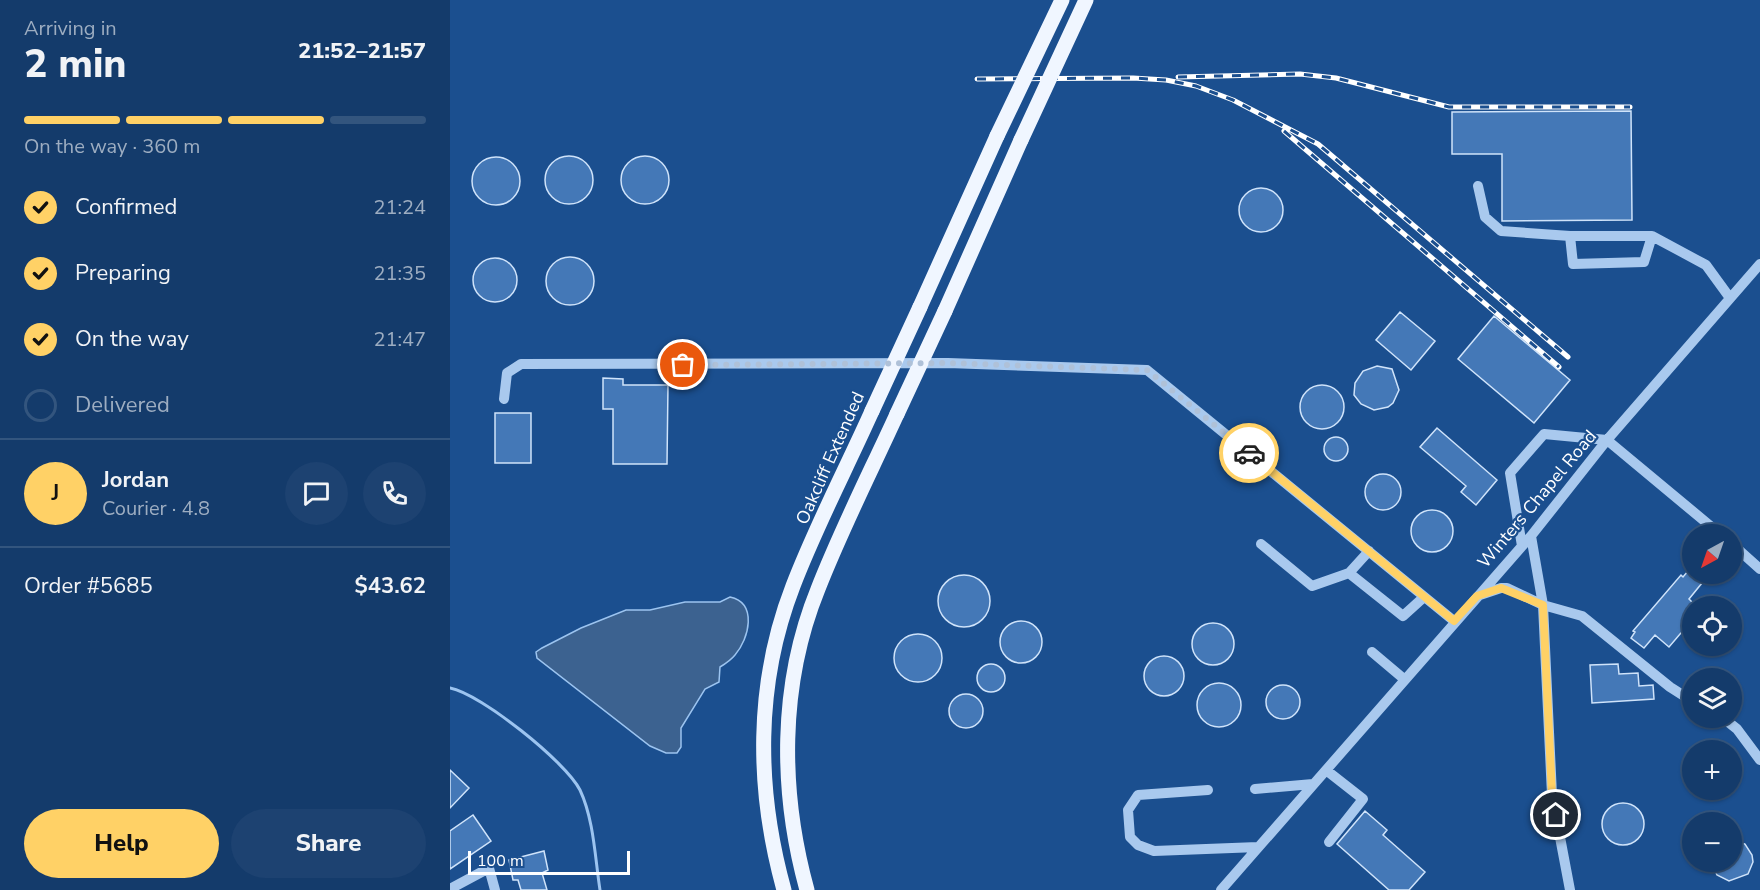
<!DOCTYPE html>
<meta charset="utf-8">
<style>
body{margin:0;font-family:"Nunito Sans",sans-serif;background:#1d4271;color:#f1f3f6;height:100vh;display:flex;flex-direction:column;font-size:22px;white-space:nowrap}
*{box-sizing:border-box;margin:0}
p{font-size:20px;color:#9dadc1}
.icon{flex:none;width:33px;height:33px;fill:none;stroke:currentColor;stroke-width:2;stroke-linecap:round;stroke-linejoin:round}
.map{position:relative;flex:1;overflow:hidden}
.panel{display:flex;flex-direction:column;background:#143b6b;width:450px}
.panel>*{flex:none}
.needle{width:39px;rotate:220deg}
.buttons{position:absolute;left:1232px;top:524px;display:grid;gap:12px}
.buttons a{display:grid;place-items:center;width:60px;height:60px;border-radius:50%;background:#143b6b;box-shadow:0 2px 4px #0004,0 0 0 2px #33557e;font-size:30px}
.scale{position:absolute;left:18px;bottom:15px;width:162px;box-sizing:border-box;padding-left:6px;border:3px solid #fff;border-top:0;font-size:16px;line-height:21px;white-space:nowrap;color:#fff;-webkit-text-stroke:4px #1b4f8f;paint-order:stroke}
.pin{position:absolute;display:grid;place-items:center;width:51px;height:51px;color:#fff;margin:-26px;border:3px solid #fff;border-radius:50%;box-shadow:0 2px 6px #0007}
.courier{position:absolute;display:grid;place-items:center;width:60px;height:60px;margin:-30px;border:4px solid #ffd166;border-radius:50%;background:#fff;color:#222;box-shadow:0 2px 8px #0007}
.headline em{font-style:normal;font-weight:800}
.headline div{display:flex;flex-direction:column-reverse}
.headline{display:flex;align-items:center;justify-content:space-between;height:102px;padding:0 24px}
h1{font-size:39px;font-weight:800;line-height:45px}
.bar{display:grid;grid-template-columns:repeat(4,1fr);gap:9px 6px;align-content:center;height:72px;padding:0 24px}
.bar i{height:8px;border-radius:4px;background:#33557e}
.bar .on{background:#ffd166}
.bar p{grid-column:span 4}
.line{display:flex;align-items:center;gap:15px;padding:0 24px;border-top:2px solid #33557e}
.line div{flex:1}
.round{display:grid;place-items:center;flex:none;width:63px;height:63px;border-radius:32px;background:#1d4271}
ol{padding:0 24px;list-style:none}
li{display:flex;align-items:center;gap:18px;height:66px}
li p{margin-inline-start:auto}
li .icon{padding:6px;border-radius:50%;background:#ffd166;color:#111;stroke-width:4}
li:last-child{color:#9dadc1}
li i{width:33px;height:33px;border:3px solid #33557e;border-radius:50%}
.cta{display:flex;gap:12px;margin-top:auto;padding:12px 24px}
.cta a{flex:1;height:69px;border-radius:36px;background:#ffd166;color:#111;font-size:24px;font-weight:800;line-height:69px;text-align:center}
.cta a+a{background:#1d4271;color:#f1f3f6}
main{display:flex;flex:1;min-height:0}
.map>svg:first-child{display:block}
.water{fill:#3c6290;stroke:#9cc4f0;stroke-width:1.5}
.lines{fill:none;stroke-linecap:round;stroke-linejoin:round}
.stream{stroke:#9cc4f0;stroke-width:3}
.building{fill:#4478b7;stroke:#cfe3fa;stroke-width:1.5}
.minor{stroke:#a9c9ee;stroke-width:10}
.major{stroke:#f0f6ff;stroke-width:15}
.rail-casing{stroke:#fff;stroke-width:5}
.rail{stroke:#1b4f8f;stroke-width:3;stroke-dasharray:9;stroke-linecap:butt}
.major-bridge{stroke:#f0f6ff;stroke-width:15}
.done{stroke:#afc1d8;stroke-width:6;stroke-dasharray:0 10.8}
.route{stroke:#ffd166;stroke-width:8}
.labels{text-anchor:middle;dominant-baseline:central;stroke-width:4.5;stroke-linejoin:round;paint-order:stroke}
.street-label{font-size:18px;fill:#fff;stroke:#1b4f8f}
</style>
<main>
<section class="panel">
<div class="headline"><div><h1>2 min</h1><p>Arriving in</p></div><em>21:52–21:57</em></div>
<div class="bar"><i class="on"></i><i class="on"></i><i class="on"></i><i></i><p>On the way · 360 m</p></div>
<ol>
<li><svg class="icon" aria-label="check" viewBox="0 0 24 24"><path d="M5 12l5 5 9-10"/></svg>Confirmed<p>21:24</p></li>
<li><svg class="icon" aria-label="check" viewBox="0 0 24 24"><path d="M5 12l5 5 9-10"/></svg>Preparing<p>21:35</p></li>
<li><svg class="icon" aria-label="check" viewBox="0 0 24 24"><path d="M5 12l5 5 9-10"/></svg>On the way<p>21:47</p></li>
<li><i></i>Delivered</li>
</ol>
<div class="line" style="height:108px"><b class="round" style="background:#ffd166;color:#111">J</b><div><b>Jordan</b><p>Courier · 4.8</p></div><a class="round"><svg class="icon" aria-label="chat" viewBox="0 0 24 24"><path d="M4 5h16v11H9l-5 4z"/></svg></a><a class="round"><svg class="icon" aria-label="phone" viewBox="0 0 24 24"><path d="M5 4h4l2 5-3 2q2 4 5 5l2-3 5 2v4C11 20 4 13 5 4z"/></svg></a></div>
<div class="line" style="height:78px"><div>Order #5685</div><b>$43.62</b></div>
<div class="cta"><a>Help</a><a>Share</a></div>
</section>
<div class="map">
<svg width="1310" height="890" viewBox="0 0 1310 890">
<rect width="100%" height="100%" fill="#1b4f8f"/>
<!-- water -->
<path class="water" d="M280,597C308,603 299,639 285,655C281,660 275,664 270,667L269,682L255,689L231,728V747L227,753H216L200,746L87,658L86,652L92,648L131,628L176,610H200L235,602H270Z"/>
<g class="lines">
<!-- stream -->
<path class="stream" d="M0,688C31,694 116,762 130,790C144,820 145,858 150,890"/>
</g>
<!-- building -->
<path class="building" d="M1181,111L1182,220L1052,221V154H1002V112Z
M95 180a24 24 0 1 1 48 0a24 24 0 1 1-48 0Z
M171 180a24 24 0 1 1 48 0a24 24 0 1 1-48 0Z
M22 181a24 24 0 1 1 48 0a24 24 0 1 1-48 0Z
M789 210a22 22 0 1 1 44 0a22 22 0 1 1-44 0Z
M96 281a24 24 0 1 1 48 0a24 24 0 1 1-48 0Z
M23 280a22 22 0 1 1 44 0a22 22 0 1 1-44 0Z
M950,312L985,341L961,370L926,340Z
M1044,316L1120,380L1084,423L1008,359Z
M927,366L942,369L949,390L943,403L938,407L924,410L911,404L904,395L905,383L913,371Z
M153,378L173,379V385H218L217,464H163V409H153Z
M850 407a22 22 0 1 1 44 0a22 22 0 1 1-44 0Z
M45,413H81V463H45Z
M987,428L1047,480L1026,505L1011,492L1016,486L970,447Z
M874 449a12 12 0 1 1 24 0a12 12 0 1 1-24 0Z
M915 492a18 18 0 1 1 36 0a18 18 0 1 1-36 0Z
M961 531a21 21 0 1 1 42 0a21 21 0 1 1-42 0Z
M1238,571L1252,583L1239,599L1242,602V620L1219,647L1205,635L1194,648L1181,638L1185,632L1183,631L1231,575L1233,577Z
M488 601a26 26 0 1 1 52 0a26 26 0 1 1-52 0Z
M550 642a21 21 0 1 1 42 0a21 21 0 1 1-42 0Z
M742 644a21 21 0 1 1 42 0a21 21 0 1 1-42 0Z
M444 658a24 24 0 1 1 48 0a24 24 0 1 1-48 0Z
M694 676a20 20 0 1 1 40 0a20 20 0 1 1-40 0Z
M527 678a14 14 0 1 1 28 0a14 14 0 1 1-28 0Z
M1168,664L1169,674L1188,673L1189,686L1203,685L1204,699L1142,703L1140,665Z
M747 705a22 22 0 1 1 44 0a22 22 0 1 1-44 0Z
M816 702a17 17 0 1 1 34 0a17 17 0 1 1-34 0Z
M499 711a17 17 0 1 1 34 0a17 17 0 1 1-34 0Z
M0,770L19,788L0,808Z
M1152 824a21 21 0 1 1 42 0a21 21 0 1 1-42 0Z
M915,811L937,830L933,835L975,872L959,890H939L887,844Z
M23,815L41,841L0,869V831Z
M1281,839L1295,844L1302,855L1303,862L1298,874L1279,881L1267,875L1260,861H1281Z
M94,851L98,870L92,873L97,890H71L68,880H63L59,860Z"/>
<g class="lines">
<!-- minor -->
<path class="minor" d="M1028,186L1035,217L1051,231L1120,236
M1202,236L1194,262L1123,264L1120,236H1202L1256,265L1280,298
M54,399L57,373L71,364L498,363L697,370L1004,621
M1081,536L1093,605L1102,795L1120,890
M1281,543L1310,569
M811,544L862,586L899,573L919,551
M1072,546L1060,473L1094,434L1157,440L1270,534
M899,573L953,616L974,597
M1030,595L1051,588H1057L1093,605L1132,616L1220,687L1242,701
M922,652L954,679
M1272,717L1287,729L1310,760
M876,770L913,799L879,842
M805,789L863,784
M758,790L688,795L678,810L680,837L688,845L704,851L808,847
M0,889L39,868L45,890
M771,890L1081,536L1157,440L1310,264"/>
<!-- major -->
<path class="major" d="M470,307L547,136
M495,311L571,140
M334,890C306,789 305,684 343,586C366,526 396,469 422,411
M357,890C330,792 329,685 368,589C391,530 420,473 447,414"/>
<!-- rail casing -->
<g class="rail-casing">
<path id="rail" d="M728,77L850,74L886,78L999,107H1180
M527,79L683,78L716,80L746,86L783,100L868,144L1118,357
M834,131L1109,367"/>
</g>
<!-- rail -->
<use href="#rail" class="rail"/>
<!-- major-bridge -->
<path class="major-bridge" d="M547,136L612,0
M571,140L636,0
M422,411L470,307
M447,414L495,311"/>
</g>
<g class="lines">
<!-- done -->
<path class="done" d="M233,365L498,363L697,370L799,453"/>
<!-- route -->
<path class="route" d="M799,453L1004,621L1027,596L1051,588L1093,605L1102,795L1106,815"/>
</g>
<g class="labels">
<!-- street labels -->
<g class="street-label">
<text transform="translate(380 458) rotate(-66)">Oakcliff Extended</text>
<text transform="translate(1087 499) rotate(-50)">Winters Chapel Road</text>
</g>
</g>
</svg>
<div class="buttons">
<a><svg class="needle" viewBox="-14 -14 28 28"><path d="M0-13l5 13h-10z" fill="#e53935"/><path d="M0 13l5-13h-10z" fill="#9dadc1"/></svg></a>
<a><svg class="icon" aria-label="locate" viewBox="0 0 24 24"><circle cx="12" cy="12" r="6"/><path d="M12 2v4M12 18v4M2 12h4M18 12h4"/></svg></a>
<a><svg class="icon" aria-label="layers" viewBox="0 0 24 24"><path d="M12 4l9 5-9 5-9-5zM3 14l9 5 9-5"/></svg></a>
<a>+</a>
<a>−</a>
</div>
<div class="scale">100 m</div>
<div class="pin" style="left:233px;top:365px;background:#ea580c"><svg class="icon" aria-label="bag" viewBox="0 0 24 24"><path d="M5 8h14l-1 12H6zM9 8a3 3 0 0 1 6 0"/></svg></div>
<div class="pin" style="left:1106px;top:815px;background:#1f2937"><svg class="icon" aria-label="home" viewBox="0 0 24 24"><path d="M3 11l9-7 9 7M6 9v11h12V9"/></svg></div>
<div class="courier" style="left:799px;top:453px"><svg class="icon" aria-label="car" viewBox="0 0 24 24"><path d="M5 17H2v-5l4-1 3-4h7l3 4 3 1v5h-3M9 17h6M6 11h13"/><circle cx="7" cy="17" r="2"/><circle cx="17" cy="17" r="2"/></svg></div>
</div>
</main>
